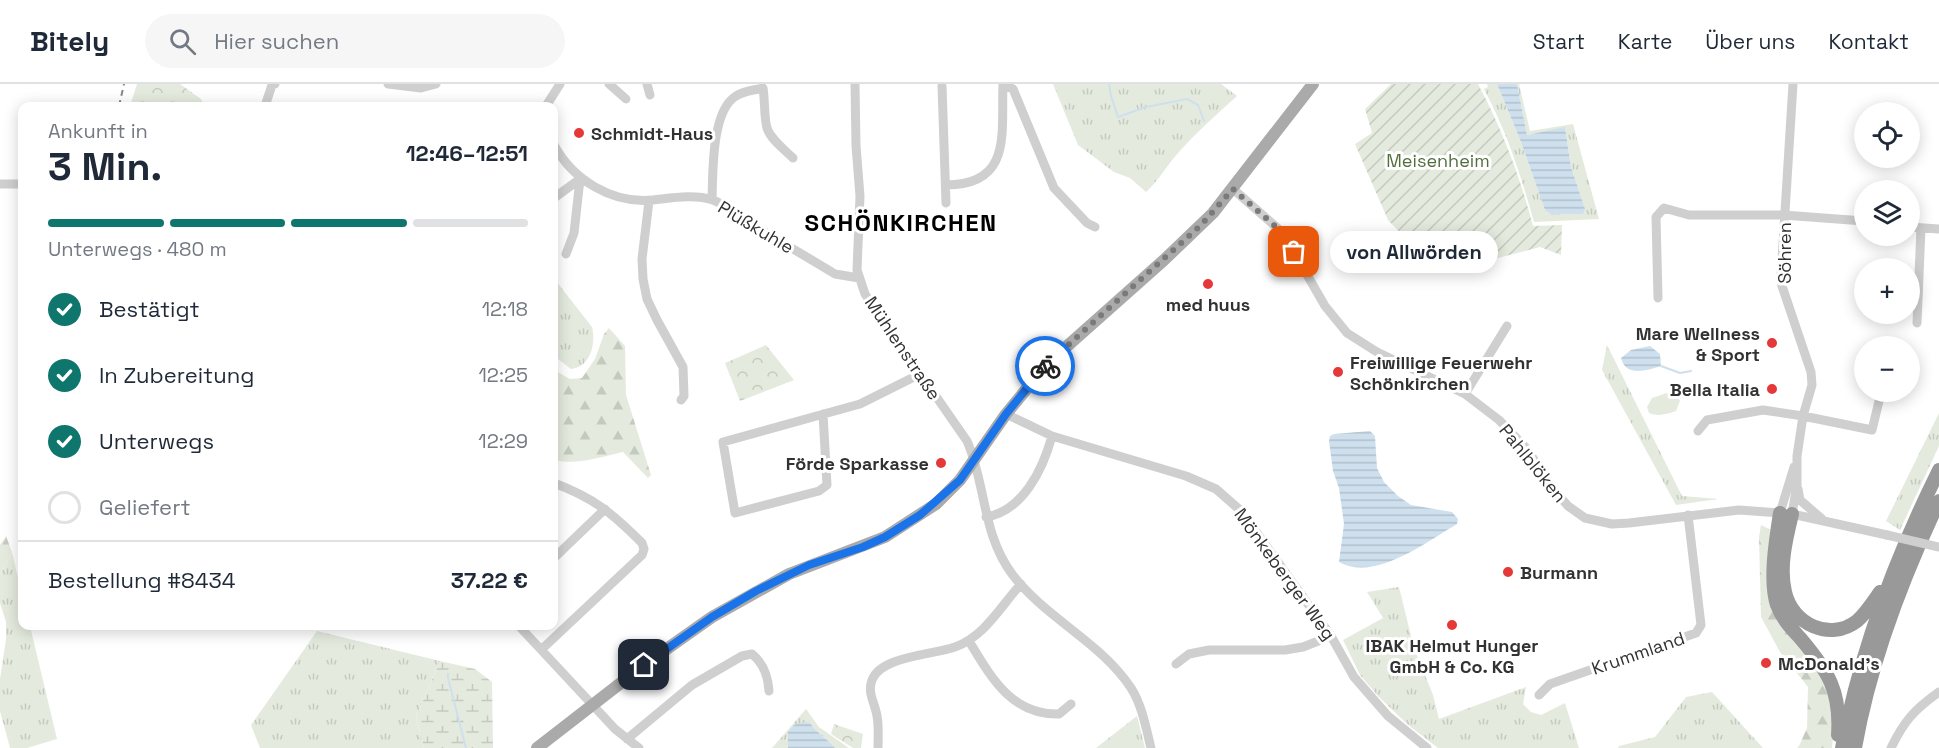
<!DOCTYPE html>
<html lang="de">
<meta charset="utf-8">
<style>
body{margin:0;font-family:"Space Grotesk",sans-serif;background:#f6f6f7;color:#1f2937;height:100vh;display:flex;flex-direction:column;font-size:22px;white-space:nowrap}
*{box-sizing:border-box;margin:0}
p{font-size:20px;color:#747a83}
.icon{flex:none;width:33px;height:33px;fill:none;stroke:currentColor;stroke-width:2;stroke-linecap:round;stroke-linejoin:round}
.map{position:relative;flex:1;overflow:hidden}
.side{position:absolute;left:18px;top:18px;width:540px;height:528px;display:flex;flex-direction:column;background:#fff;border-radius:12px;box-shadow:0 3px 15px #0003}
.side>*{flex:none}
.buttons{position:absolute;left:1854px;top:18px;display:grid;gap:12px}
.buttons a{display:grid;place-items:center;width:66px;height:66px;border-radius:50%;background:#fff;box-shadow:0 3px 15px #0003;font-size:30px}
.pin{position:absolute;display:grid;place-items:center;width:51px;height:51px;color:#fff;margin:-26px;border-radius:12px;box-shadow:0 3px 9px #0006}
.courier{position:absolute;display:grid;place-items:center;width:60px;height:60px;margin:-30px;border:4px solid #1a73e8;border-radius:50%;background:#fff;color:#222;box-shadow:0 2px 8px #0007}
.bubble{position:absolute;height:42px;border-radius:21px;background:#fff;box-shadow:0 3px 15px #0003;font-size:20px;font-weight:700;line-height:42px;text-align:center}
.headline em{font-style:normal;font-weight:700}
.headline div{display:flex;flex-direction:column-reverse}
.headline{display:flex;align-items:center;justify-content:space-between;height:102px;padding:0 30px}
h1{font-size:39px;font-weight:700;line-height:45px}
.bar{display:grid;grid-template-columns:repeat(4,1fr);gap:9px 6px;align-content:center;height:72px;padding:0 30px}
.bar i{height:8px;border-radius:4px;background:#e0e1e3}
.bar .active{background:#0f766e}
.bar p{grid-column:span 4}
.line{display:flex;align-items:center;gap:15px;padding:0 30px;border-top:2px solid #e0e1e3}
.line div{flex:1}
ol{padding:0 30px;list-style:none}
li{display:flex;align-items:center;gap:18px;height:66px}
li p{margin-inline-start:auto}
li .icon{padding:6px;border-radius:50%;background:#0f766e;color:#fff;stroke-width:4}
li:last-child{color:#747a83}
li i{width:33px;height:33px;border:3px solid #e0e1e3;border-radius:50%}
header{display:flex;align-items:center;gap:36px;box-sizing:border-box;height:84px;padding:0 30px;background:#fff;border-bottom:2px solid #e0e1e3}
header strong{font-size:28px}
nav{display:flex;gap:33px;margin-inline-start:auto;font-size:21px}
.search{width:420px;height:54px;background:#f6f6f7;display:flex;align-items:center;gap:15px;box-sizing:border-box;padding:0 21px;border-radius:33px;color:#747a83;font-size:22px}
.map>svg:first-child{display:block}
.grass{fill:url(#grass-tufts)}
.forest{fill:url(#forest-firs)}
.wetland{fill:url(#wetland-marsh)}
.park{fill:url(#park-crowns)}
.garden{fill:url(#garden-furrows)}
.pitch{fill:#e4ebde}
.water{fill:url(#water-rules)}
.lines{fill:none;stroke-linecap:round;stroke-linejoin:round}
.stream{stroke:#cedfed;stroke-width:2}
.minor{stroke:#cfcfcf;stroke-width:9}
.major{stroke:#aaa;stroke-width:12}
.highway{stroke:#999;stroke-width:14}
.rail{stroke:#878787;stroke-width:2;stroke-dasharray:6 4.5;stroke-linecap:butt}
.minor-bridge{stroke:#cfcfcf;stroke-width:9}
.done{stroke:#7a7a7a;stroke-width:6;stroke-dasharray:0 10.8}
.route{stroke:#1a73e8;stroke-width:8}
.poi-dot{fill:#e53839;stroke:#fff;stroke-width:2}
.labels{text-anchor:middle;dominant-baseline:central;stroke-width:6;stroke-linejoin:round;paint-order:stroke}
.poi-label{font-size:18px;font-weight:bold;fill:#323232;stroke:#fff;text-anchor:start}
.park-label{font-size:18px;fill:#526e3e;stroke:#fff}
.street-label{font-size:18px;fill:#323232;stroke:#fff}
.district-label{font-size:24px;font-weight:bold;letter-spacing:1.5px;fill:#000;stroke:#fff}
</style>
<header>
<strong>Bitely</strong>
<div class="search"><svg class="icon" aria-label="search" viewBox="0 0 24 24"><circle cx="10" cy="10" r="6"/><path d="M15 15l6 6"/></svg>Hier suchen</div>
<nav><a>Start</a><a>Karte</a><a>Über uns</a><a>Kontakt</a></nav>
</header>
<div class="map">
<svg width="1939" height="664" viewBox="0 0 1939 664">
<defs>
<pattern id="grass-tufts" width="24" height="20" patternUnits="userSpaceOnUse" patternTransform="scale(1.5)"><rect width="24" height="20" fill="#e4ebde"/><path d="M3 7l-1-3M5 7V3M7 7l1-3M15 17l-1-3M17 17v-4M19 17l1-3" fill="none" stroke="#c4cabf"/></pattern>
<pattern id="forest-firs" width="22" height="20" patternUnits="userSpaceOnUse" patternTransform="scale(1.5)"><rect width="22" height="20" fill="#e4ebde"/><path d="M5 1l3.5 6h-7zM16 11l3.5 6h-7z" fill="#c4cabf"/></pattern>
<pattern id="wetland-marsh" width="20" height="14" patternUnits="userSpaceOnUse" patternTransform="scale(1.5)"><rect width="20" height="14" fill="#e4ebde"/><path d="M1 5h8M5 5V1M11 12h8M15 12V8" fill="none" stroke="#c4cabf"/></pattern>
<pattern id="park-crowns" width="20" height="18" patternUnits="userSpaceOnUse" patternTransform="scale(1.5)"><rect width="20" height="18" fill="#e4ebde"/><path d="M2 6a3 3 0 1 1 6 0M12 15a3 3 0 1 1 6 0" fill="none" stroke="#c4cabf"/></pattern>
<pattern id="garden-furrows" width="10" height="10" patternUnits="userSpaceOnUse" patternTransform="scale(1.5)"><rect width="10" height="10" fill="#e4ebde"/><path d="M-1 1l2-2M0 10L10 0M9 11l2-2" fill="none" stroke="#c4cabf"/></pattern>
<pattern id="water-rules" width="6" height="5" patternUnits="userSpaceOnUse" patternTransform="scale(1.5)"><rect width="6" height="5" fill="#cedfed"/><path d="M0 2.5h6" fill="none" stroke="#b1c0cc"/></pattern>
</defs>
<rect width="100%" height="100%" fill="#fff"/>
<!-- grass -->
<path class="grass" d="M1053,0H1221L1237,12C1215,32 1192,52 1173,75C1164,86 1157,98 1146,108L1130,94L1114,88L1078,61Z
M1487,0H1497L1521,58L1545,126H1585L1571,83L1565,44L1527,51L1517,0H1519L1530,47L1573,40L1599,135L1534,138C1521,92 1507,48 1484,5L1488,3Z
M556,197L592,243C596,259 591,283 571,285L554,272V198Z
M1607,261L1682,412L1718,415L1676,421L1602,286Z
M1939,329V362L1900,446L1886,437Z
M12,468L22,511V542H30L57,655L27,664H10L0,627V595L6,555V538L0,519V490Z
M1399,503L1414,564L1433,611L1439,635L1526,603L1523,620L1531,628L1541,631L1565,619L1579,664H1438L1407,640L1378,612L1360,591L1343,556L1383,534L1367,508Z
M317,547L440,577L416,633L424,664H260L251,641Z
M1712,608L1763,664H1618L1619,662L1655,653L1686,613Z
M806,625L819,643L849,664H835C827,654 816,650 810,639L790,655L788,664H772Z
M1137,632L1145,664H1096Z"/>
<!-- forest -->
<path class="forest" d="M609,244L625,262L626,311L651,391L648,394L623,368C606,372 569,383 554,375V286L570,295L582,294L595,275L604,250Z
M1761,441L1769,445L1772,451C1773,466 1772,524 1777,534C1786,553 1803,564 1816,580C1834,602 1835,637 1832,664H1797L1799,662L1807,644L1808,603L1780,568L1761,533L1759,453Z
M6,452L12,468L0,490V461Z"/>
<!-- wetland -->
<path class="wetland" d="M440,577L475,585L492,598L493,664H424L416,633Z"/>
<!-- park -->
<path class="park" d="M137,0H180L201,15L203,22H130Z
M766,261L794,296L740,317L725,279Z
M834,640L863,650L861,664H853L831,650Z"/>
<!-- garden -->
<path class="garden" d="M1391,0H1478C1502,45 1520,92 1533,142L1562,141L1561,171L1540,163L1479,179L1434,167L1418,155L1409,158L1388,136L1355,60L1372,49L1365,25Z"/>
<!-- pitch -->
<path class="pitch" d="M1667,309L1677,312L1680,317L1676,327C1666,330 1659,333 1649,329L1647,323L1652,314Z"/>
<!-- water -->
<path class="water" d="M1497,0H1517L1527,51L1565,43L1571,83L1585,125L1583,130H1551L1545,126L1521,58Z
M1650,262L1660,270L1661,282C1645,287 1626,293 1621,274L1631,266Z
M1370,347L1375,352L1377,384L1384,398L1398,412L1411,421L1452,428L1458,435L1457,440C1426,458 1375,498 1339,478L1344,440L1339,404L1333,387L1329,357L1330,352L1334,350Z
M804,638L810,639C817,650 827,654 835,664H788V648L794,641Z"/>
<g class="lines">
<!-- stream -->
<path class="stream" d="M1109,0L1111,12L1118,33L1146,23L1187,15L1198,21L1204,37
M1661,282L1680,289L1691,287
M448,590V594L466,664"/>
<!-- minor -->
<path class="minor" d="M388,0L421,4L436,0
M609,0L626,15
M647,0L650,11
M855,0L856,62L860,112L857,186L865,210L967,357C986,400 982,450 1012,490C1045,534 1101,558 1131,604C1142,621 1146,644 1151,664
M1004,0L1013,5L1054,104L1087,139L1095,143
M942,2L946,119
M265,22L272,1L275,0
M546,22L560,0
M554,61C573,96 612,120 653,116C672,114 694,110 713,116C726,121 740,133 752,140C779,157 807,173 835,190L859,194
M0,100H22
M946,101C1013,101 1001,48 1003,0
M1233,105L1283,149L1325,222L1347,249L1377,268L1465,310L1499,336L1527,365L1553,405L1568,422L1585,434L1612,440L1629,439L1739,426L1792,430L1887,451
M554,114L580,95
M712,116C713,90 711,27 736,12C743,7 755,6 763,4C765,16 764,34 767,44C771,56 785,66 793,74
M649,117L642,175L643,195L647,215L657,236L683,283L684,312L681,316
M1910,143L1939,145
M566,170L574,149L580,95
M1658,214L1656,133L1664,124L1689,131H1783L1864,137
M1917,239L1921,144
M1465,310L1507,242
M823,330L827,401L819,407L735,429L723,358L860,320L920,290
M1006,330L1052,352L1186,392L1216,405L1241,427L1331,552L1354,593L1388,632L1427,664
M1698,347L1707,336L1763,326L1803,332L1872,346L1880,313
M1798,405L1800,416L1822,435
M1780,429L1794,383
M1792,430L1797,401V372L1803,332L1812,301L1811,288L1782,202L1781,192L1793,0
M986,433C1023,427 1043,385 1052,352
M554,474L605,425
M519,542L615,645L639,664
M969,557C991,593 1011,631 1059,630L1071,620
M542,565L642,471L644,465L642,459C612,429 594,414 554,399
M1176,580L1189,570L1209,566H1285L1303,563L1331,552
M1539,611L1550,600L1696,549L1701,541L1688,431
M627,655L692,601L742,572L752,570C764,580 768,592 769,607
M878,664C878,654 879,642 877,632C875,619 867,609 872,596C881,572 932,571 955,563C985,552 1000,523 1021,500
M1891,664C1904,637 1914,626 1939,608"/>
<!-- major -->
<path class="major" d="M537,664L644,581L712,533L789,490L885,453L936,420L960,396L1006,330L1047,280L1164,176L1213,129L1313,0"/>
<!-- highway -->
<path class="highway" d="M1780,429C1776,455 1769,496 1777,521C1782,535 1792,545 1801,555C1828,587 1841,607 1838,651
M1792,430C1786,455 1779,483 1785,508C1792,540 1830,558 1857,537C1866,529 1873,518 1880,508
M1842,664C1860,567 1895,475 1939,386
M1855,664C1870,578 1902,495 1939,417"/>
<!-- rail -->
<path class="rail" d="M119,22L124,0"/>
<!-- minor-bridge -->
<path class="minor-bridge" d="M1887,451L1939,463"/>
</g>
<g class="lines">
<!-- done -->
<path class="done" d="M1045,282L1201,141L1233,105L1283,149L1294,168"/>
<!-- route -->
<path class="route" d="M644,581L712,533L756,507L809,481L863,463L885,453L920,431L960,396L1006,330L1045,282"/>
</g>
<!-- markers -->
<g class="poi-dot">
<circle cx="579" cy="49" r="6"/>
<circle cx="1208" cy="200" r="6"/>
<circle cx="1772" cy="259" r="6"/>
<circle cx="1338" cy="288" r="6"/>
<circle cx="1772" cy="305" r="6"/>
<circle cx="941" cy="379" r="6"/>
<circle cx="1508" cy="488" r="6"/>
<circle cx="1452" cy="541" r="6"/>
<circle cx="1766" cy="579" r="6"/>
</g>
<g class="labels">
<!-- poi labels -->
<g class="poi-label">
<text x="591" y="49">Schmidt-Haus</text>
<text x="1208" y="220" text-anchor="middle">med huus</text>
<text x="1760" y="249" text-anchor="end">Mare Wellness<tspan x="1760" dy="21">&amp; Sport</tspan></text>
<text x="1350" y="278">Freiwillige Feuerwehr<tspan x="1350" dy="21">Schönkirchen</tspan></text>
<text x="1760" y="305" text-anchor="end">Bella Italia</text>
<text x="929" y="379" text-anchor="end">Förde Sparkasse</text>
<text x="1520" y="488">Burmann</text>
<text x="1452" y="561" text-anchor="middle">IBAK Helmut Hunger<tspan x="1452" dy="21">GmbH &amp; Co. KG</tspan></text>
<text x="1778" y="579">McDonald's</text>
</g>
<!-- park labels -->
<g class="park-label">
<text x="1438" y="76">Meisenheim</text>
</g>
<!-- street labels -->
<g class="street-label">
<text transform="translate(756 143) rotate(31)">Plüßkuhle</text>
<text transform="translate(1784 169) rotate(-90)">Söhren</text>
<text transform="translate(903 264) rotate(56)">Mühlenstraße</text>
<text transform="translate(1533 379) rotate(51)">Pahlblöken</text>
<text transform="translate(1285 490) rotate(54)">Mönkeberger Weg</text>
<text transform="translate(1638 569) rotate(-19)">Krummland</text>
</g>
<!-- district labels -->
<g class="district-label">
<text x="901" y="138">SCHÖNKIRCHEN</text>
</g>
</g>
</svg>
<div class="buttons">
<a><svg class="icon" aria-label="locate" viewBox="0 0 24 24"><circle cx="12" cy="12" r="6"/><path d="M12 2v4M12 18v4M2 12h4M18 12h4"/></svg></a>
<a><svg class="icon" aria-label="layers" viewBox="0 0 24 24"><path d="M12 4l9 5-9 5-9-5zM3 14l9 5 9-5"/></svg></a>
<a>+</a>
<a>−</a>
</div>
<div class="pin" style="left:1294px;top:168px;background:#ea580c"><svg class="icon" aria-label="bag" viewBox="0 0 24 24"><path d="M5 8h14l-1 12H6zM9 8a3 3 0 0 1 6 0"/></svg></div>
<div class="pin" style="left:644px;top:581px;background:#1f2937"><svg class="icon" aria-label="home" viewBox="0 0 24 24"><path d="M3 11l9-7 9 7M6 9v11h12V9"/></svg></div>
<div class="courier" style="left:1045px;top:282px"><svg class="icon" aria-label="bike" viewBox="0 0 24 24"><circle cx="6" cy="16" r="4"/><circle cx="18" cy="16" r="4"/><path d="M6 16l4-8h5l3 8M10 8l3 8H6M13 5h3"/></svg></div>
<div class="bubble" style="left:1330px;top:147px;width:168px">von Allwörden</div>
<section class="side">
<div class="headline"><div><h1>3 Min.</h1><p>Ankunft in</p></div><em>12:46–12:51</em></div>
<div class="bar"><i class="active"></i><i class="active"></i><i class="active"></i><i></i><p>Unterwegs · 480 m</p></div>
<ol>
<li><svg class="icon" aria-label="check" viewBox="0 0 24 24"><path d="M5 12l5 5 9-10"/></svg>Bestätigt<p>12:18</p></li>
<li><svg class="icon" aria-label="check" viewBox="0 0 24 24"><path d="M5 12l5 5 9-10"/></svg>In Zubereitung<p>12:25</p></li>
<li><svg class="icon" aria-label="check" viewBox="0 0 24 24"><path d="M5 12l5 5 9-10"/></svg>Unterwegs<p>12:29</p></li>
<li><i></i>Geliefert</li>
</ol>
<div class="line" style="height:78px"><div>Bestellung #8434</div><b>37.22 €</b></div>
</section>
</div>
